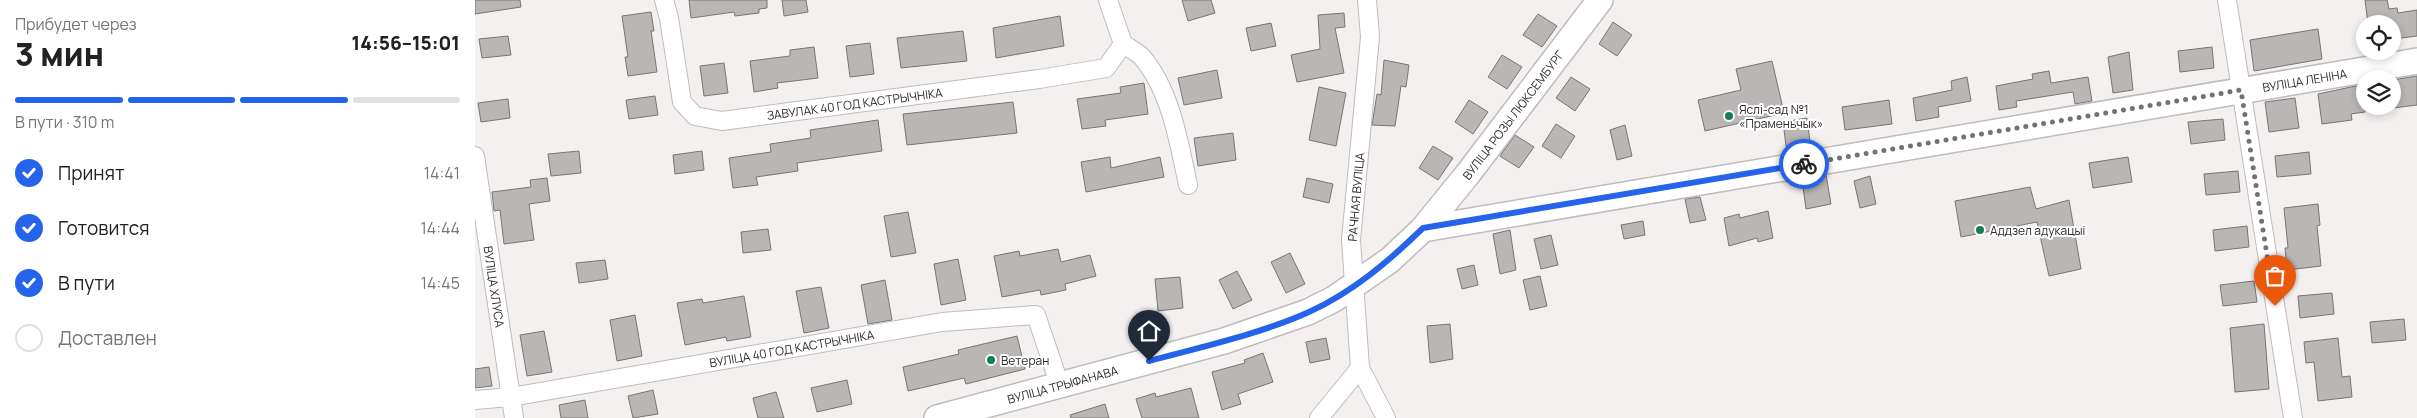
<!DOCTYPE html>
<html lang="ru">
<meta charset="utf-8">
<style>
body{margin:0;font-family:Manrope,sans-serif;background:#f6f6f6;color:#222;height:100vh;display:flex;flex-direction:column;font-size:19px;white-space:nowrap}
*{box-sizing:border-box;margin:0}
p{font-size:16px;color:#767676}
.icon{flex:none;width:28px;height:28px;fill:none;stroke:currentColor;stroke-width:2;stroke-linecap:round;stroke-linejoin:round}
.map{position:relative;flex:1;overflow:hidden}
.side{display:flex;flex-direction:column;background:#fff;width:475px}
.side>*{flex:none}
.tools{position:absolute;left:1881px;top:15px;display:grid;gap:10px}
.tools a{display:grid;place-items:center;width:45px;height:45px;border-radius:50%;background:#fff;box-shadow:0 2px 8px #0003;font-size:25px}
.pin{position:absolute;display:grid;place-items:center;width:42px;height:42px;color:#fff;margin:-51px -21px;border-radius:50% 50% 50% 0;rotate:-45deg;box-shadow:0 0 5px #0007}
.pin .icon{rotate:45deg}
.courier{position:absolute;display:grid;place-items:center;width:50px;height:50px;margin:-25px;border:4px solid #2563eb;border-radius:50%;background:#fff;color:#222;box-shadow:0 1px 6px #0007}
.overview em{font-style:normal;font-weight:800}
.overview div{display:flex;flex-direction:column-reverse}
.overview{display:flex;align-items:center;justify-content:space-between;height:85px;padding:0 15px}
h1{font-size:32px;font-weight:800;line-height:38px}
.bar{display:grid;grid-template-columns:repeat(4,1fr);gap:8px 5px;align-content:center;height:60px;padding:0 15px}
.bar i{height:6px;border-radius:4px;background:#e0e0e0}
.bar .on{background:#2563eb}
.bar p{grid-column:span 4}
ol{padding:0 15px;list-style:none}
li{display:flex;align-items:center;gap:15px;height:55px}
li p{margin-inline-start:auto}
li .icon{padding:5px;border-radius:50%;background:#2563eb;color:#fff;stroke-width:4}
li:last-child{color:#767676}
li i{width:28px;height:28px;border:2px solid #e0e0e0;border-radius:50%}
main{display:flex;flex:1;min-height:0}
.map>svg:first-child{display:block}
.building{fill:#bab6b6;stroke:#797575}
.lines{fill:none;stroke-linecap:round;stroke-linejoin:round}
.street-casing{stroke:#c0bbbc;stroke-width:20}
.secondary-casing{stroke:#c0bbbc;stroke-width:28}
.street{stroke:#fff;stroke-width:18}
.secondary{stroke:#fff;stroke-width:25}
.done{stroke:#737171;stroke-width:5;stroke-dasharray:0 9}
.route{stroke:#2563eb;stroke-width:6}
.poi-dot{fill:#167d57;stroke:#fff;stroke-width:2}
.labels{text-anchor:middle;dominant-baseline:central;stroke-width:4;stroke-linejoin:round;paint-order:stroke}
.street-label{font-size:12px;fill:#2e2c2d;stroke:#fff}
.poi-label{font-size:12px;fill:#2e2c2d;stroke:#fff;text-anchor:start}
</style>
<main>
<section class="side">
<div class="overview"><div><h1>3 мин</h1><p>Прибудет через</p></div><em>14:56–15:01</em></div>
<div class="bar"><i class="on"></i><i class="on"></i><i class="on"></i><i></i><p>В пути · 310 m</p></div>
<ol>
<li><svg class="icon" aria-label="check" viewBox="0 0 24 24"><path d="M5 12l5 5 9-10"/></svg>Принят<p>14:41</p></li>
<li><svg class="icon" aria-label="check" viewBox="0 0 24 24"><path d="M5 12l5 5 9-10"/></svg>Готовится<p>14:44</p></li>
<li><svg class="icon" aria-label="check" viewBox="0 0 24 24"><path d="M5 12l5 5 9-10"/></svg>В пути<p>14:45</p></li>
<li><i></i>Доставлен</li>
</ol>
</section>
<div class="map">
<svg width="1942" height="418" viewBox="0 0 1942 418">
<rect width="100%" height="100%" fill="#f4f0f0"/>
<!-- building -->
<path class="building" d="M0,0H45L46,7L0,14Z
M214,0H292V8L284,9V13L260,16L259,12L216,18Z
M307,0H331L333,12L309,16Z
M707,0H736L740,13L713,21Z
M1890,0H1912L1914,9L1922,8L1923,13L1942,10V36L1918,39V24H1893Z
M176,12L179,31H176L182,72L153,76L150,57H153L147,16Z
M869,13L870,27L860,28L869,73L822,82L816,55L845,49L843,15Z
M1063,14L1082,26L1067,47L1048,35Z
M585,16L589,46L521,58L518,28Z
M1138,22L1157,35L1142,56L1124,44Z
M796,23L801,46L776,51L771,28Z
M1843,29L1847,59L1779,71L1775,40Z
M488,31L492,61L426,68L422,38Z
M33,36L36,55L7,58L4,39Z
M395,43L399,74L375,77L371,46Z
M339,47L343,78L302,83L303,88L279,92L275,61L315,56V50Z
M1737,47L1739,68L1705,72L1703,51Z
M1654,52L1658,90L1638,93L1633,57Z
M1027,55L1047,67L1032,89L1013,77Z
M909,60L934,65L931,87L926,86L920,126L897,125L902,94L906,95Z
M1297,61L1309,113L1230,131L1223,100L1266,90L1261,69Z
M249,63L253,93L229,96L225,66Z
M742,70L747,98L709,105L703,78Z
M1574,71L1576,83L1613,77L1617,101L1600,104L1598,92L1541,101L1542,107L1524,110L1521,86L1558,79L1557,74Z
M1942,76V105L1918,108V80Z
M1096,77L1115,89L1100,111L1081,98Z
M1492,77L1496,101L1463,107L1464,117L1441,121L1438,98L1477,90L1476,81Z
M669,83L673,114L630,120L631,126L607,129L602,99L646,93L645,87Z
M1890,84V112L1876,114L1877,120L1847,124L1843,94Z
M844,87L871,93L861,146L834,140Z
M180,96L183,115L154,119L151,100Z
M1820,98L1824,128L1794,132L1790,102Z
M33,99L35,118L6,122L3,103Z
M994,100L1013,112L998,134L980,122Z
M1414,100L1417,124L1370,130L1367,107Z
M538,102L542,133L432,145L428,114Z
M1332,118L1335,142L1311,146L1308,122Z
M1748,119L1750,140L1716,144L1713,122Z
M403,120L407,151L322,163L323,171L281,177L283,185L258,188L254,158L296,152L295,144L336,138L335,130Z
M1081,124L1100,136L1086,158L1067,146Z
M1150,125L1157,156L1142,160L1135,130Z
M758,133L761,160L723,166L719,138Z
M1040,135L1059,147L1044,168L1025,156Z
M958,146L978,158L963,180L944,168Z
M104,151L106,173L76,176L73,154Z
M227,151L229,170L200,174L198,155Z
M1834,152L1836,174L1802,177L1800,156Z
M635,157L636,168L685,157L689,177L611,192L606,162Z
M1653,157L1657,182L1618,188L1614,163Z
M1763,171L1765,192L1731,195L1729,174Z
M1351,175L1356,204L1331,209L1327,180Z
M1395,176L1401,204L1385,208L1379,181Z
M72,178L75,201L54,204L59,240L29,244L25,210L19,211L17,192L56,187L55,180Z
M832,178L858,184L854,203L828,197Z
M1555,187L1561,209L1594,200L1606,269L1574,276L1562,222L1486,237L1480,201Z
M1225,197L1231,220L1215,223L1210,199Z
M1843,204L1845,225L1842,226L1846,266L1812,270L1810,248H1813L1809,208Z
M1293,211L1298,238L1283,242L1282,238L1254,246L1249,218L1264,214L1265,218Z
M433,212L441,253L416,257L409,216Z
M1168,221L1170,235L1149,239L1146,225Z
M1772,226L1774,247L1740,251L1738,230Z
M293,229L296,250L268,253L266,232Z
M1035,230L1041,270L1025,274L1018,234Z
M1076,235L1083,265L1066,269L1059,239Z
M583,249L586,262L615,255L621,276L590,284L591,290L566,295L565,290L527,297L519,256L544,251L545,256Z
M815,253L830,284L811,293L796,262Z
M483,259L491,300L466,305L459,264Z
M130,260L133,279L104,283L101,263Z
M999,265L1003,285L987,289L982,269Z
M762,271L777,300L758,309L744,280Z
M1065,276L1072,306L1055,310L1048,280Z
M705,277L708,308L683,311L680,279Z
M410,280L417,320L393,324L386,285Z
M1779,281L1782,302L1748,306L1745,285Z
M346,287L354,328L329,333L321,291Z
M1857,293L1859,314L1825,318L1823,296Z
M269,296L276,337L252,341L251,337L210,345L202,303L227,299L228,303Z
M160,315L167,356L142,361L135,320Z
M1929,319L1931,340L1897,343L1895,322Z
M975,324L978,359L955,363L952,326Z
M1789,324L1794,389L1760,392L1755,328Z
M69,331L77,372L52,376L45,335Z
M542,336L550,369L491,384L489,378L433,391L428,367L484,354L483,350Z
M851,338L855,359L835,363L831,342Z
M1863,338L1867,377L1875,376L1877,397L1843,401L1839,362L1831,363L1829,342Z
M788,353L798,382L763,394L766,404L747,410L737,372L770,363L769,360Z
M14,367L17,386L0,388V369Z
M372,380L377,404L342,412L336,388Z
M716,388L724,418H667L661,399L680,393L681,397Z
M178,390L183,414L158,418L153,396Z
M301,392L309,418H283L278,398Z
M110,400L113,418H86L84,405Z
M630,404L634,418H596L595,415Z"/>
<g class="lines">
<!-- street casing -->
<g class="street-casing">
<g id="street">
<path id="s1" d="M189,0L194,18L207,102L220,116L247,121L564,79L631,68L648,44L633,0"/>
<path d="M892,0L895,37L876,240L885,368L911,418"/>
<path d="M1752,0L1818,418"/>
<path d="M648,44C654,48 662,52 667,57C696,91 704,143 713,185"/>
<path id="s2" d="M0,156L39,418"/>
<path id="s3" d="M0,400L36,397L467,322L561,315L585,386"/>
<path d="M844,418L885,368"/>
</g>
</g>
<!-- secondary casing -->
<g class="secondary-casing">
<g id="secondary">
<path id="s4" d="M948,229L1942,61"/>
<path id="s5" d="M462,418L749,341L833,312L859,299L915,260L948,229L992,175L1125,0"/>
</g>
</g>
<!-- street -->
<use href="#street" class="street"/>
<!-- secondary -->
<use href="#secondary" class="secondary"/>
</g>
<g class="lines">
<!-- done -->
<path class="done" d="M1329,164L1766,90L1800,306"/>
<!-- route -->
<path class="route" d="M674,361C726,347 785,334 834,312C878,292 914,261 948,228L1329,164"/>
</g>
<!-- markers -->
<g class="poi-dot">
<circle cx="1254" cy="116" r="5"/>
<circle cx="1505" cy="230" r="5"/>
<circle cx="516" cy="360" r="5"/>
</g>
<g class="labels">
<!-- street labels -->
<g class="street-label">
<text stroke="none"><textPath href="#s4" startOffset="894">ВУЛІЦА ЛЕНІНА</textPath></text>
<text stroke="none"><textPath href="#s1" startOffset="284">ЗАВУЛАК 40 ГОД КАСТРЫЧНІКА</textPath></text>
<text stroke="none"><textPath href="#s5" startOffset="674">ВУЛІЦА РОЗЫ ЛЮКСЕМБУРГ</textPath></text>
<text transform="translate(881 197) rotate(-85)">РАЧНАЯ ВУЛІЦА</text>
<text stroke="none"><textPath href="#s2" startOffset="132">ВУЛІЦА ХЛУСА</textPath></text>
<text stroke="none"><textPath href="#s3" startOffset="321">ВУЛІЦА 40 ГОД КАСТРЫЧНІКА</textPath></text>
<text stroke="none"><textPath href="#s5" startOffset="130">ВУЛІЦА ТРЫФАНАВА</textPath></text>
</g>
<!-- poi labels -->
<g class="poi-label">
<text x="1264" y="109">Яслі-сад №1<tspan x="1264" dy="14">«Праменьчык»</tspan></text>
<text x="1515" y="230">Аддзел адукацыі</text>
<text x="526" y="360">Ветеран</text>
</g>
</g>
</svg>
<div class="tools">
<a><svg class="icon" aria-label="locate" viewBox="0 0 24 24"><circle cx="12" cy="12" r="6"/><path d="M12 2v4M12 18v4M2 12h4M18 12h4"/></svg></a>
<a><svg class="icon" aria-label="layers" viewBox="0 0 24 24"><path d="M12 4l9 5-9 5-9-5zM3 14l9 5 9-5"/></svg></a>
</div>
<div class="pin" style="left:1800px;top:306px;background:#ea580c"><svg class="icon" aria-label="bag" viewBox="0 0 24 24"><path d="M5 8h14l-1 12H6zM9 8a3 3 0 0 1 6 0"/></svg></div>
<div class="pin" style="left:674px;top:361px;background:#1f2937"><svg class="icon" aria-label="home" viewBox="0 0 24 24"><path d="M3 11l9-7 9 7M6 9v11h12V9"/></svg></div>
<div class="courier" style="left:1329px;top:164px"><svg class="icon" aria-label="bike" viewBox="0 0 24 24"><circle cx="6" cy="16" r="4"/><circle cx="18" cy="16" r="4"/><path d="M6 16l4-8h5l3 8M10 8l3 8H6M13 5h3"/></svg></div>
</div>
</main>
